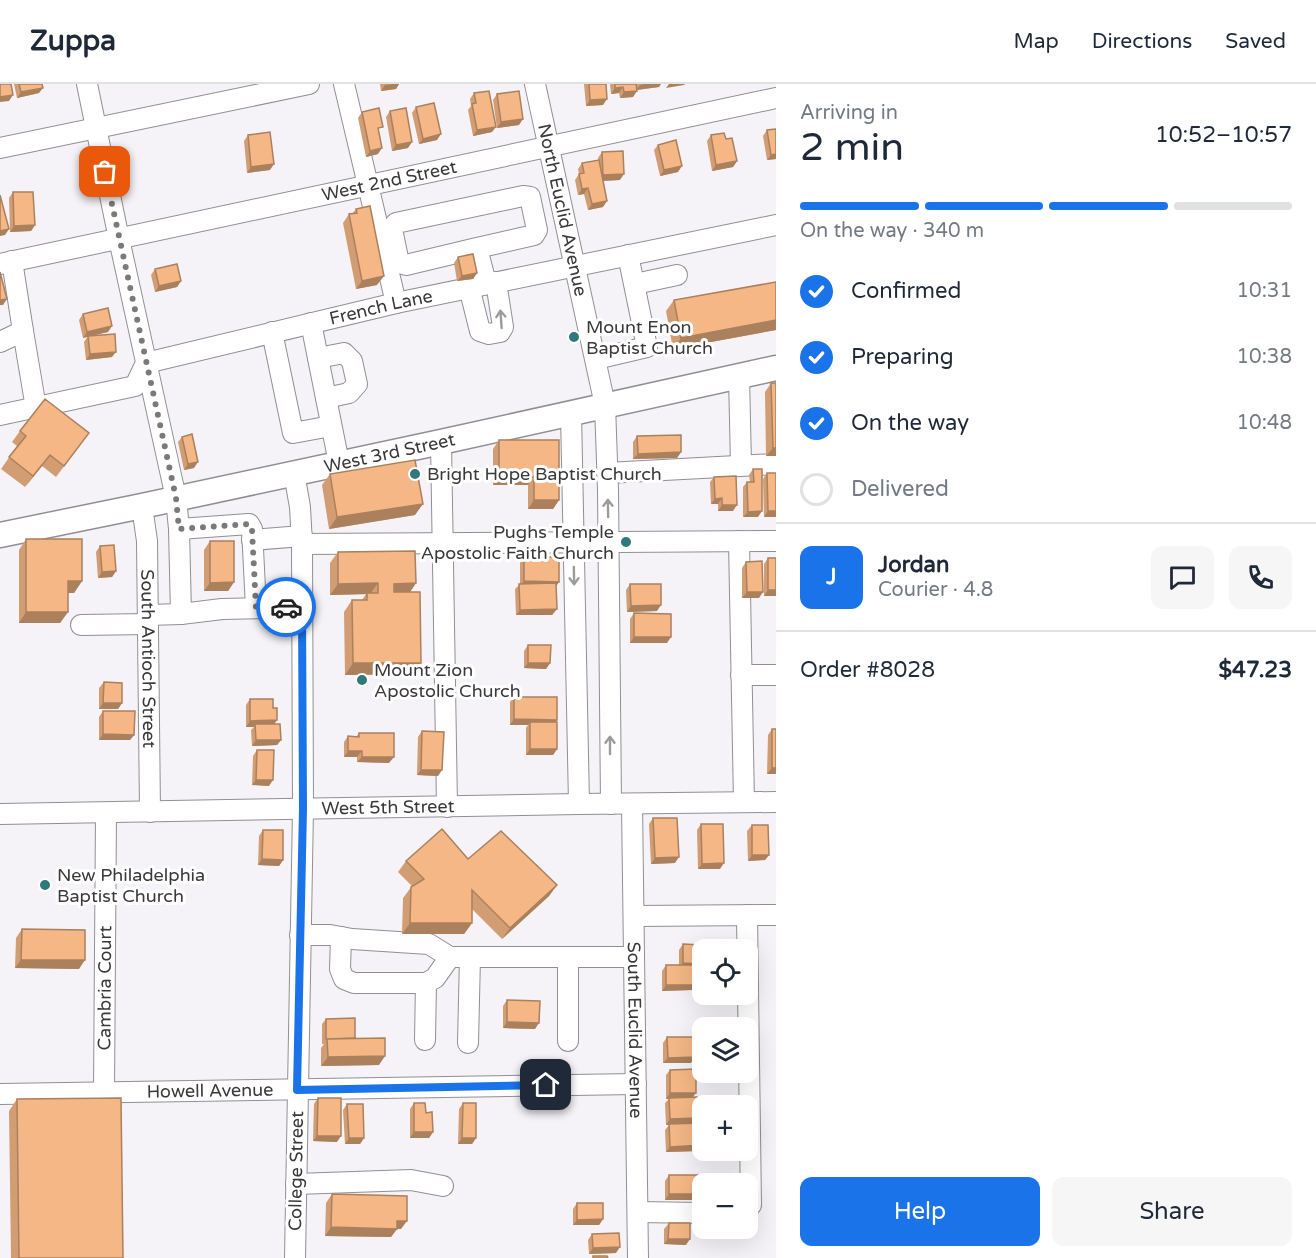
<!DOCTYPE html>
<meta charset="utf-8">
<style>
body{margin:0;font-family:"Varela Round",sans-serif;background:#f6f6f7;color:#1f2937;height:100vh;display:flex;flex-direction:column;font-size:22px;white-space:nowrap}
*{box-sizing:border-box;margin:0}
p{font-size:20px;color:#747a83}
.icon{flex:none;width:33px;height:33px;fill:none;stroke:currentColor;stroke-width:2;stroke-linecap:round;stroke-linejoin:round}
.map{position:relative;flex:1;overflow:hidden}
.drawer{display:flex;flex-direction:column;background:#fff;width:540px}
.drawer>*{flex:none}
.tools{position:absolute;left:692px;top:855px;display:grid;gap:12px}
.tools a{display:grid;place-items:center;width:66px;height:66px;border-radius:12px;background:#fff;box-shadow:0 6px 24px #0002;font-size:30px}
.pin{position:absolute;display:grid;place-items:center;width:51px;height:51px;color:#fff;margin:-26px;border-radius:12px;box-shadow:0 3px 9px #0006}
.courier{position:absolute;display:grid;place-items:center;width:60px;height:60px;margin:-30px;border:4px solid #1a73e8;border-radius:50%;background:#fff;color:#222;box-shadow:0 2px 8px #0007}
.headline em{font-style:normal;font-weight:600}
.headline div{display:flex;flex-direction:column-reverse}
.headline{display:flex;align-items:center;justify-content:space-between;height:102px;padding:0 24px}
h1{font-size:39px;font-weight:600;line-height:45px}
.bar{display:grid;grid-template-columns:repeat(4,1fr);gap:9px 6px;align-content:center;height:72px;padding:0 24px}
.bar i{height:8px;border-radius:4px;background:#e0e1e3}
.bar .on{background:#1a73e8}
.bar p{grid-column:span 4}
.line{display:flex;align-items:center;gap:15px;padding:0 24px;border-top:2px solid #e0e1e3}
.line div{flex:1}
.round{display:grid;place-items:center;flex:none;width:63px;height:63px;border-radius:12px;background:#f6f6f7}
ol{padding:0 24px;list-style:none}
li{display:flex;align-items:center;gap:18px;height:66px}
li p{margin-inline-start:auto}
li .icon{padding:6px;border-radius:50%;background:#1a73e8;color:#fff;stroke-width:4}
li:last-child{color:#747a83}
li i{width:33px;height:33px;border:3px solid #e0e1e3;border-radius:50%}
.primary-button{display:flex;gap:12px;margin-top:auto;padding:12px 24px}
.primary-button a{flex:1;height:69px;border-radius:12px;background:#1a73e8;color:#fff;font-size:24px;font-weight:600;line-height:69px;text-align:center}
.primary-button a+a{background:#f6f6f7;color:#1f2937}
header{display:flex;align-items:center;gap:36px;box-sizing:border-box;height:84px;padding:0 30px;background:#fff;border-bottom:2px solid #e0e1e3}
header strong{font-size:28px}
nav{display:flex;gap:33px;margin-inline-start:auto;font-size:21px}
main{display:flex;flex:1;min-height:0}
.map>svg:first-child{display:block}
.lines{fill:none;stroke-linecap:round;stroke-linejoin:round}
.minor-casing{stroke:#918f93;stroke-width:22}
.major-casing{stroke:#918f93;stroke-width:27}
.minor{stroke:#fff;stroke-width:20}
.major{stroke:#fff;stroke-width:24}
.wall{fill:#d29d72}
.shaded-wall{fill:#ab805d}
.building{fill:#f4b785;stroke:#ab805d;stroke-width:1.5}
.oneway{stroke:#9c9c9c}
.done{stroke:#7b797c;stroke-width:6;stroke-dasharray:0 10.8}
.route{stroke:#1a73e8;stroke-width:8}
.poi-dot{fill:#2f787c;stroke:#fff;stroke-width:2}
.labels{text-anchor:middle;dominant-baseline:central;stroke-width:6;stroke-linejoin:round;paint-order:stroke}
.street-label{font-size:18px;fill:#39383a;stroke:#fff}
.poi-label{font-size:18px;fill:#39383a;stroke:#fff;text-anchor:start}
</style>
<header>
<strong>Zuppa</strong>
<nav><a>Map</a><a>Directions</a><a>Saved</a></nav>
</header>
<main>
<div class="map">
<svg width="776" height="1174" viewBox="0 0 776 1174">
<rect width="100%" height="100%" fill="#f5f3f8"/>
<g class="lines">
<!-- minor casing -->
<g class="minor-casing">
<g id="minor">
<path d="M87,0L119,155L176,414L179,445L181,530"/>
<path d="M344,0L396,219"/>
<path id="s1" d="M535,0L605,321L608,406L611,720"/>
<path d="M0,64L309,0"/>
<path d="M477,164L534,151L537,146L530,113L523,112L396,139L392,145L399,179L406,181L477,164L486,199"/>
<path id="s2" d="M0,180L776,14"/>
<path d="M635,200L677,191"/>
<path d="M469,203L480,247L489,250L500,248L503,243L496,198"/>
<path d="M311,239L339,379"/>
<path d="M23,247L36,324"/>
<path d="M272,248L293,349L331,342"/>
<path d="M0,258L23,247L12,177"/>
<path d="M318,274L344,269L352,277L357,300L349,309L326,314"/>
<path d="M596,275L647,263L628,171"/>
<path d="M739,292L741,381"/>
<path d="M571,329L579,720"/>
<path id="s3" d="M0,331L135,302L146,279L396,219L776,141"/>
<path d="M441,358L447,723"/>
<path d="M294,389L300,423L302,460L303,725L295,1174"/>
<path d="M607,389L776,380"/>
<path id="s4" d="M142,422L147,457L150,728"/>
<path d="M179,445L249,440L252,445L256,524"/>
<path d="M252,456L302,452"/>
<path d="M739,457L744,718"/>
<path d="M302,460L776,457"/>
<path d="M148,531L181,530L222,525L302,523"/>
<path d="M81,541L148,540"/>
<path d="M741,591H776"/>
<path id="s5" d="M632,720L638,1174"/>
<path id="s6" d="M0,730L579,720L776,718"/>
<path d="M747,831L751,1121L747,1125"/>
<path d="M634,832L776,831"/>
<path d="M300,851H330L352,855L429,860L450,873H634"/>
<path d="M341,853L340,885L344,895L354,899H426L435,894L450,873"/>
<path d="M568,873V957"/>
<path d="M425,956L426,899"/>
<path d="M468,959L470,873"/>
<path id="s7" d="M104,1008L106,729"/>
<path id="s8" d="M0,1010L636,1000"/>
<path d="M296,1100L411,1096L443,1102"/>
<path d="M638,1128L702,1129"/>
</g>
</g>
<!-- major casing -->
<g class="major-casing">
<g id="major">
<path id="s9" d="M0,451L142,422L441,358L776,284"/>
</g>
</g>
<!-- minor -->
<use href="#minor" class="minor"/>
<!-- major -->
<use href="#major" class="major"/>
</g>
<!-- wall -->
<path class="wall" d="M14,0H42L39,9L17,14Z
M380,0H399L396,5L381,7Z
M584,0H606L603,21L586,22Z
M610,0H661L659,3L637,6L633,13L620,14L619,9L611,10Z
M474,9L492,48L473,52L468,26L471,22L470,15Z
M497,10L519,41L497,44L493,16Z
M416,23L437,56L419,60L412,29Z
M390,27L408,64L392,67L386,33Z
M362,28L379,49L378,70L366,73L358,34Z
M767,46L776,75L767,76L763,52Z
M248,51L270,86L247,89L244,57Z
M711,51L726,55L737,77L733,83L712,87L707,57Z
M658,61L678,88L660,92L654,66Z
M602,68L620,96L603,97V123L588,126L584,110L578,111L575,96L579,90L578,85L582,79L598,76V74Z
M13,108L35,141L31,147L10,148L9,114Z
M356,125L377,201L356,205L343,139L349,130L353,129Z
M458,173L477,189L473,195L457,197L454,179Z
M155,185L181,197L177,203L155,208L151,191Z
M776,198V246L673,265L666,227L674,216Z
M83,230L108,248L88,252L112,273L86,276L84,258L88,252L83,254L79,236Z
M771,299L776,372H766L765,308Z
M20,347L81,360L56,393L42,382L25,403L1,385L17,362L12,358Z
M637,352L681,368L677,374L633,375V358Z
M182,353L194,384L184,386L178,358Z
M499,356L559,416L553,425H528V401H493V365Z
M753,385L758,433H743V403L747,398H750L749,391Z
M767,389H776V433H764L763,395Z
M330,390L415,431L329,445L322,401Z
M714,393L733,427H718V420H711L710,398Z
M26,455L82,497L74,509H68V528L60,539H19V466Z
M210,457L234,498L228,507H204V466Z
M100,462L116,487L112,493L98,494L96,468Z
M338,468L416,499L410,508L413,590L345,591L344,528L352,516H362L366,510L330,511V479Z
M524,473L559,498L556,501L557,525L552,531H516L515,505L520,500V479Z
M768,474L776,512H764V480Z
M746,478L759,514H742V484Z
M630,500L657,527L627,528L626,506Z
M634,529L667,559H630V535Z
M528,561L550,579L546,585L524,584V567Z
M104,598L122,619L118,625H99V604Z
M514,613L557,636L555,638L557,665L553,671H526V644L528,641H510V618Z
M250,615L273,624L275,640L281,656L277,661L252,662L251,646L254,643H246V621Z
M103,627L134,651L130,656H99V633Z
M772,645H776V690H767L768,651Z
M422,647L438,692L417,691L418,653Z
M359,649L389,679L357,678V673H344V658L348,652L356,653Z
M257,666L269,702L252,701L253,672Z
M653,734L675,779L651,780L649,740Z
M701,740L720,785H698L697,746Z
M752,741L769,771L765,776L748,777L747,747Z
M263,746L283,776L279,782L258,781L259,752Z
M468,775L557,801L549,812L502,855L472,825V839L464,850H402L403,814L412,802L398,788L406,777Z
M22,845L79,885L15,884L16,854Z
M683,860L696,885V901L692,906L662,907V887L666,881H679V866Z
M507,916L535,945L503,944V922Z
M326,935L355,955L379,981L321,982V964L324,960H322V940Z
M667,953L691,979H663V959Z
M670,986L693,1013L694,1039H702V1063L699,1067L666,1068L665,1046L669,1041H666L665,1019L669,1015H666V991Z
M318,1014L337,1058L313,1057L314,1020Z
M17,1015L123,1174H11L9,1027Z
M414,1019L426,1029L433,1048L429,1054H410V1025Z
M463,1019L476,1054L472,1060H458L459,1025Z
M347,1020L364,1054L360,1060H345L343,1026Z
M669,1091L701,1110L697,1116H665V1097Z
M332,1110L401,1145H397L391,1153L325,1152L326,1119Z
M577,1119L603,1135L599,1141H573V1125Z
M669,1139L686,1161L664,1160V1145Z
M592,1150L616,1169L589,1170L588,1156Z"/>
<!-- shaded-wall -->
<path class="shaded-wall" d="M394,0H399L396,5L381,7L385,1Z
M645,0H661L659,3L636,6L640,1Z
M669,0H685L684,1L666,4Z
M623,3L619,9L611,10L615,4Z
M43,4L39,9L17,14L21,8Z
M637,7L633,13L620,14L624,8Z
M13,11L9,17L0,18V13Z
M607,15L603,21L586,22L590,16Z
M523,35L519,41L497,44L501,38Z
M496,43L492,48L473,52L477,46Z
M441,50L437,56L419,60L423,55Z
M412,58L408,64L392,67L396,61Z
M382,64L378,70L366,73L370,67Z
M776,70V75L767,76L771,71Z
M737,77L733,83L712,87L716,81Z
M274,80L270,86L247,89L251,83Z
M682,82L678,88L660,92L664,86Z
M624,90L620,96L599,97L603,91Z
M588,104L584,110L578,111L582,105Z
M607,117L603,123L588,126L592,120Z
M35,141L31,147L10,148L14,142Z
M9,145L5,151L0,152V147Z
M477,189L473,195L457,197L462,192Z
M384,192L377,201L356,205L362,197Z
M181,197L177,203L155,208L159,202Z
M7,215L3,221H0V216Z
M776,236V246L673,265L681,254Z
M112,242L108,248L83,254L87,248Z
M116,268L112,273L86,276L90,270Z
M773,364H776V372H766Z
M681,368L677,374L633,375L638,370Z
M50,371L42,382L25,403L33,392Z
M198,378L194,384L184,386L188,380Z
M499,392H534L528,401H493Z
M722,414L718,420H711L715,415Z
M534,416H559L553,425H528Z
M423,420L415,431L329,445L337,433Z
M722,421H737L733,427H718Z
M762,427L758,433H743L748,428Z
M768,427H776V433H764Z
M116,487L112,493L98,494L102,488Z
M68,497H82L74,509H60Z
M524,497L559,498L555,504L520,503Z
M234,498L228,507H204L210,499Z
M378,499L370,510L330,511L338,500Z
M416,499L408,511H386L394,500Z
M768,506H776V512H764Z
M747,508H763L759,514H742Z
M661,521L657,527L627,528L631,522Z
M557,525L552,531H516L520,526Z
M26,528H68L60,539H19Z
M634,553H671L667,559H630Z
M353,579H421L413,590L345,591Z
M528,579H550L546,585L524,584Z
M103,619H122L118,625H99Z
M514,635L557,636L552,642L530,638L528,641H510Z
M277,636L273,642L255,640L254,643H246L250,637Z
M103,650L134,651L130,656H99Z
M256,656H281L277,661L252,662Z
M530,665H557L553,671H526Z
M348,667H362L357,673H344Z
M362,673H394L389,679L357,678Z
M772,684H776V690H767Z
M421,686H442L438,692L417,691Z
M256,696H273L269,702L252,701Z
M752,771H769L765,776L748,777Z
M679,773L675,779L651,780L655,774Z
M262,775L283,776L279,782L258,781Z
M724,779L720,785H698L702,780Z
M557,801L549,812L502,855L510,844Z
M410,839H472L464,850H402Z
M21,876H85L79,885L15,884Z
M683,879L700,880L696,885H679Z
M666,901H696L692,906L662,907Z
M507,938L539,939L535,945L503,944Z
M385,972L379,981L321,982L328,973Z
M695,973L691,979H663L668,974Z
M670,1009H696L692,1014L666,1015Z
M698,1034L694,1040L666,1041L670,1035Z
M414,1048H433L429,1054H410Z
M317,1052H341L337,1058L313,1057Z
M349,1054H364L360,1060H345Z
M462,1054H476L472,1060H458Z
M702,1061L699,1067L666,1068L670,1063Z
M669,1110H701L697,1116H665Z
M603,1135L599,1141H573L577,1136Z
M397,1137H407L401,1145H397L391,1153L325,1152L331,1143Z
M668,1155H690L686,1161L664,1160Z
M620,1163L616,1169L589,1170L593,1164Z"/>
<!-- building -->
<path class="building" d="M0,0H11L13,11L0,13Z
M19,0H42L43,4L21,8Z
M589,0H606L607,15L590,16Z
M615,0H636L637,7L624,8L623,3L615,4Z
M489,7L496,43L477,46L472,20L476,19L474,9Z
M519,7L523,35L501,38L497,10Z
M434,19L441,50L423,55L416,23Z
M379,24L383,43L378,44L382,64L370,67L362,28Z
M406,24L412,58L396,61L390,27Z
M776,45V70L771,71L767,46Z
M270,48L274,80L251,83L248,51Z
M724,49L726,55L732,54L737,77L716,81L711,51Z
M676,56L682,82L664,86L658,61Z
M623,67L624,90L603,91L602,68Z
M599,76L607,117L592,120L588,104L582,105L579,90L584,89L582,79Z
M13,108H33L35,141L14,142Z
M0,111L9,145L0,147Z
M370,122L384,192L362,197L349,130L357,129L356,125Z
M473,170L477,189L462,192L458,173Z
M177,180L181,197L159,202L155,185Z
M0,188L7,215L0,216Z
M776,198V236L681,254L674,216Z
M108,224L112,242L87,248L83,230Z
M115,250L116,268L90,270L88,252Z
M771,299H776V364H773Z
M45,315L89,349L64,382L50,371L33,392L9,373L26,352L20,347Z
M192,350L198,378L188,380L182,353Z
M681,351V368L638,370L637,352Z
M499,356H559V416H534V392H499Z
M415,376L423,420L337,433L330,390Z
M753,385H762V427L748,428L747,398H754Z
M767,389H776V427H768Z
M736,392L737,421H722V414L715,415L714,393Z
M26,455H82V497H68V528H26Z
M210,457H234V498L210,499Z
M114,461L116,487L102,488L100,462Z
M415,467L416,499L394,500V508H420L421,579H353L352,516H367V509H378V499L338,500V468Z
M524,473H559V498L524,497Z
M768,474H776V506H768Z
M762,477L763,508H747L746,478Z
M556,499L557,525L520,526L519,500Z
M630,500H661V521L631,522Z
M634,529L671,530V553H634Z
M528,561H551L550,579H528Z
M104,598L122,599V619H103Z
M514,613H557V636L514,635Z
M250,615H273V624H277V636L250,637Z
M103,627H135L134,651L103,650Z
M530,638H557V665H530Z
M255,640H280L281,656H256Z
M772,645H776V684H772Z
M422,647L444,648L442,686H421Z
M359,649H394V673H362V667H348V652L359,653Z
M257,666H274L273,696H256Z
M653,734H677L679,773L655,774Z
M701,740H723L724,779L702,780Z
M752,741H768L769,771H752Z
M442,745L468,775L501,747L557,801L510,844L472,806V839H410L411,803L424,795L406,777Z
M263,746H283V776L262,775Z
M22,845L85,846V876H21Z
M683,860L701,861L700,880L683,879Z
M666,881H696V901H666Z
M507,916L540,917L539,939L507,938Z
M355,934V954L326,955V935Z
M667,953H694L695,973L668,974Z
M385,954V972L328,973L327,955Z
M696,985V1009H670V986Z
M697,1013L698,1034L670,1035L669,1014Z
M121,1014L123,1174H19L17,1015Z
M318,1014H341V1052H317Z
M414,1019H425L426,1029L432,1028L433,1048H414Z
M463,1019H476V1054H462Z
M347,1020H363L364,1054H349Z
M702,1039V1061L670,1063L669,1040Z
M669,1091H701V1110H669Z
M332,1110L407,1112V1137H397V1145L331,1143Z
M577,1119H603V1135L577,1136Z
M669,1139H690V1155H668Z
M619,1149L620,1163L593,1164L592,1150Z
M593,1172H607L608,1174H593Z"/>
<!-- one-way arrows -->
<defs><path id="oneway-shaft" d="M-6 0H5M1.5-3L5.5 0L1.5 3" fill="none" stroke-width="1.6" stroke-linecap="round" stroke-linejoin="round" transform="scale(1.5)"/></defs>
<g class="oneway">
<use href="#oneway-shaft" transform="translate(501 235) rotate(-94)"/>
<use href="#oneway-shaft" transform="translate(608 424) rotate(-91)"/>
<use href="#oneway-shaft" transform="translate(574 492) rotate(89)"/>
<use href="#oneway-shaft" transform="translate(610 661) rotate(-90)"/>
</g>
<g class="lines">
<!-- done -->
<path class="done" d="M105,88L176,414L179,445L249,440L252,445L256,524L286,523"/>
<!-- route -->
<path class="route" d="M286,523H302L303,725L297,1006L546,1001"/>
</g>
<!-- markers -->
<g class="poi-dot">
<circle cx="574" cy="253" r="6"/>
<circle cx="415" cy="390" r="6"/>
<circle cx="626" cy="458" r="6"/>
<circle cx="362" cy="596" r="6"/>
<circle cx="45" cy="801" r="6"/>
</g>
<g class="labels">
<!-- street labels -->
<g class="street-label">
<text stroke="none"><textPath href="#s2" startOffset="398">West 2nd Street</textPath></text>
<text stroke="none"><textPath href="#s1" startOffset="129">North Euclid Avenue</textPath></text>
<text stroke="none"><textPath href="#s3" startOffset="405">French Lane</textPath></text>
<text stroke="none"><textPath href="#s9" startOffset="398">West 3rd Street</textPath></text>
<text stroke="none"><textPath href="#s4" startOffset="153">South Antioch Street</textPath></text>
<text stroke="none"><textPath href="#s6" startOffset="388">West 5th Street</textPath></text>
<text stroke="none"><textPath href="#s7" startOffset="104">Cambria Court</textPath></text>
<text stroke="none"><textPath href="#s5" startOffset="226">South Euclid Avenue</textPath></text>
<text stroke="none"><textPath href="#s8" startOffset="210">Howell Avenue</textPath></text>
<text transform="translate(296 1087) rotate(-89)">College Street</text>
</g>
<!-- poi labels -->
<g class="poi-label">
<text x="586" y="243">Mount Enon<tspan x="586" dy="21">Baptist Church</tspan></text>
<text x="427" y="390">Bright Hope Baptist Church</text>
<text x="614" y="448" text-anchor="end">Pughs Temple<tspan x="614" dy="21">Apostolic Faith Church</tspan></text>
<text x="374" y="586">Mount Zion<tspan x="374" dy="21">Apostolic Church</tspan></text>
<text x="57" y="791">New Philadelphia<tspan x="57" dy="21">Baptist Church</tspan></text>
</g>
</g>
</svg>
<div class="tools">
<a><svg class="icon" aria-label="locate" viewBox="0 0 24 24"><circle cx="12" cy="12" r="6"/><path d="M12 2v4M12 18v4M2 12h4M18 12h4"/></svg></a>
<a><svg class="icon" aria-label="layers" viewBox="0 0 24 24"><path d="M12 4l9 5-9 5-9-5zM3 14l9 5 9-5"/></svg></a>
<a>+</a>
<a>−</a>
</div>
<div class="pin" style="left:105px;top:88px;background:#ea580c"><svg class="icon" aria-label="bag" viewBox="0 0 24 24"><path d="M5 8h14l-1 12H6zM9 8a3 3 0 0 1 6 0"/></svg></div>
<div class="pin" style="left:546px;top:1001px;background:#1f2937"><svg class="icon" aria-label="home" viewBox="0 0 24 24"><path d="M3 11l9-7 9 7M6 9v11h12V9"/></svg></div>
<div class="courier" style="left:286px;top:523px"><svg class="icon" aria-label="car" viewBox="0 0 24 24"><path d="M5 17H2v-5l4-1 3-4h7l3 4 3 1v5h-3M9 17h6M6 11h13"/><circle cx="7" cy="17" r="2"/><circle cx="17" cy="17" r="2"/></svg></div>
</div>
<section class="drawer">
<div class="headline"><div><h1>2 min</h1><p>Arriving in</p></div><em>10:52–10:57</em></div>
<div class="bar"><i class="on"></i><i class="on"></i><i class="on"></i><i></i><p>On the way · 340 m</p></div>
<ol>
<li><svg class="icon" aria-label="check" viewBox="0 0 24 24"><path d="M5 12l5 5 9-10"/></svg>Confirmed<p>10:31</p></li>
<li><svg class="icon" aria-label="check" viewBox="0 0 24 24"><path d="M5 12l5 5 9-10"/></svg>Preparing<p>10:38</p></li>
<li><svg class="icon" aria-label="check" viewBox="0 0 24 24"><path d="M5 12l5 5 9-10"/></svg>On the way<p>10:48</p></li>
<li><i></i>Delivered</li>
</ol>
<div class="line" style="height:108px"><b class="round" style="background:#1a73e8;color:#fff">J</b><div><b>Jordan</b><p>Courier · 4.8</p></div><a class="round"><svg class="icon" aria-label="chat" viewBox="0 0 24 24"><path d="M4 5h16v11H9l-5 4z"/></svg></a><a class="round"><svg class="icon" aria-label="phone" viewBox="0 0 24 24"><path d="M5 4h4l2 5-3 2q2 4 5 5l2-3 5 2v4C11 20 4 13 5 4z"/></svg></a></div>
<div class="line" style="height:78px"><div>Order #8028</div><b>$47.23</b></div>
<div class="primary-button"><a>Help</a><a>Share</a></div>
</section>
</main>
